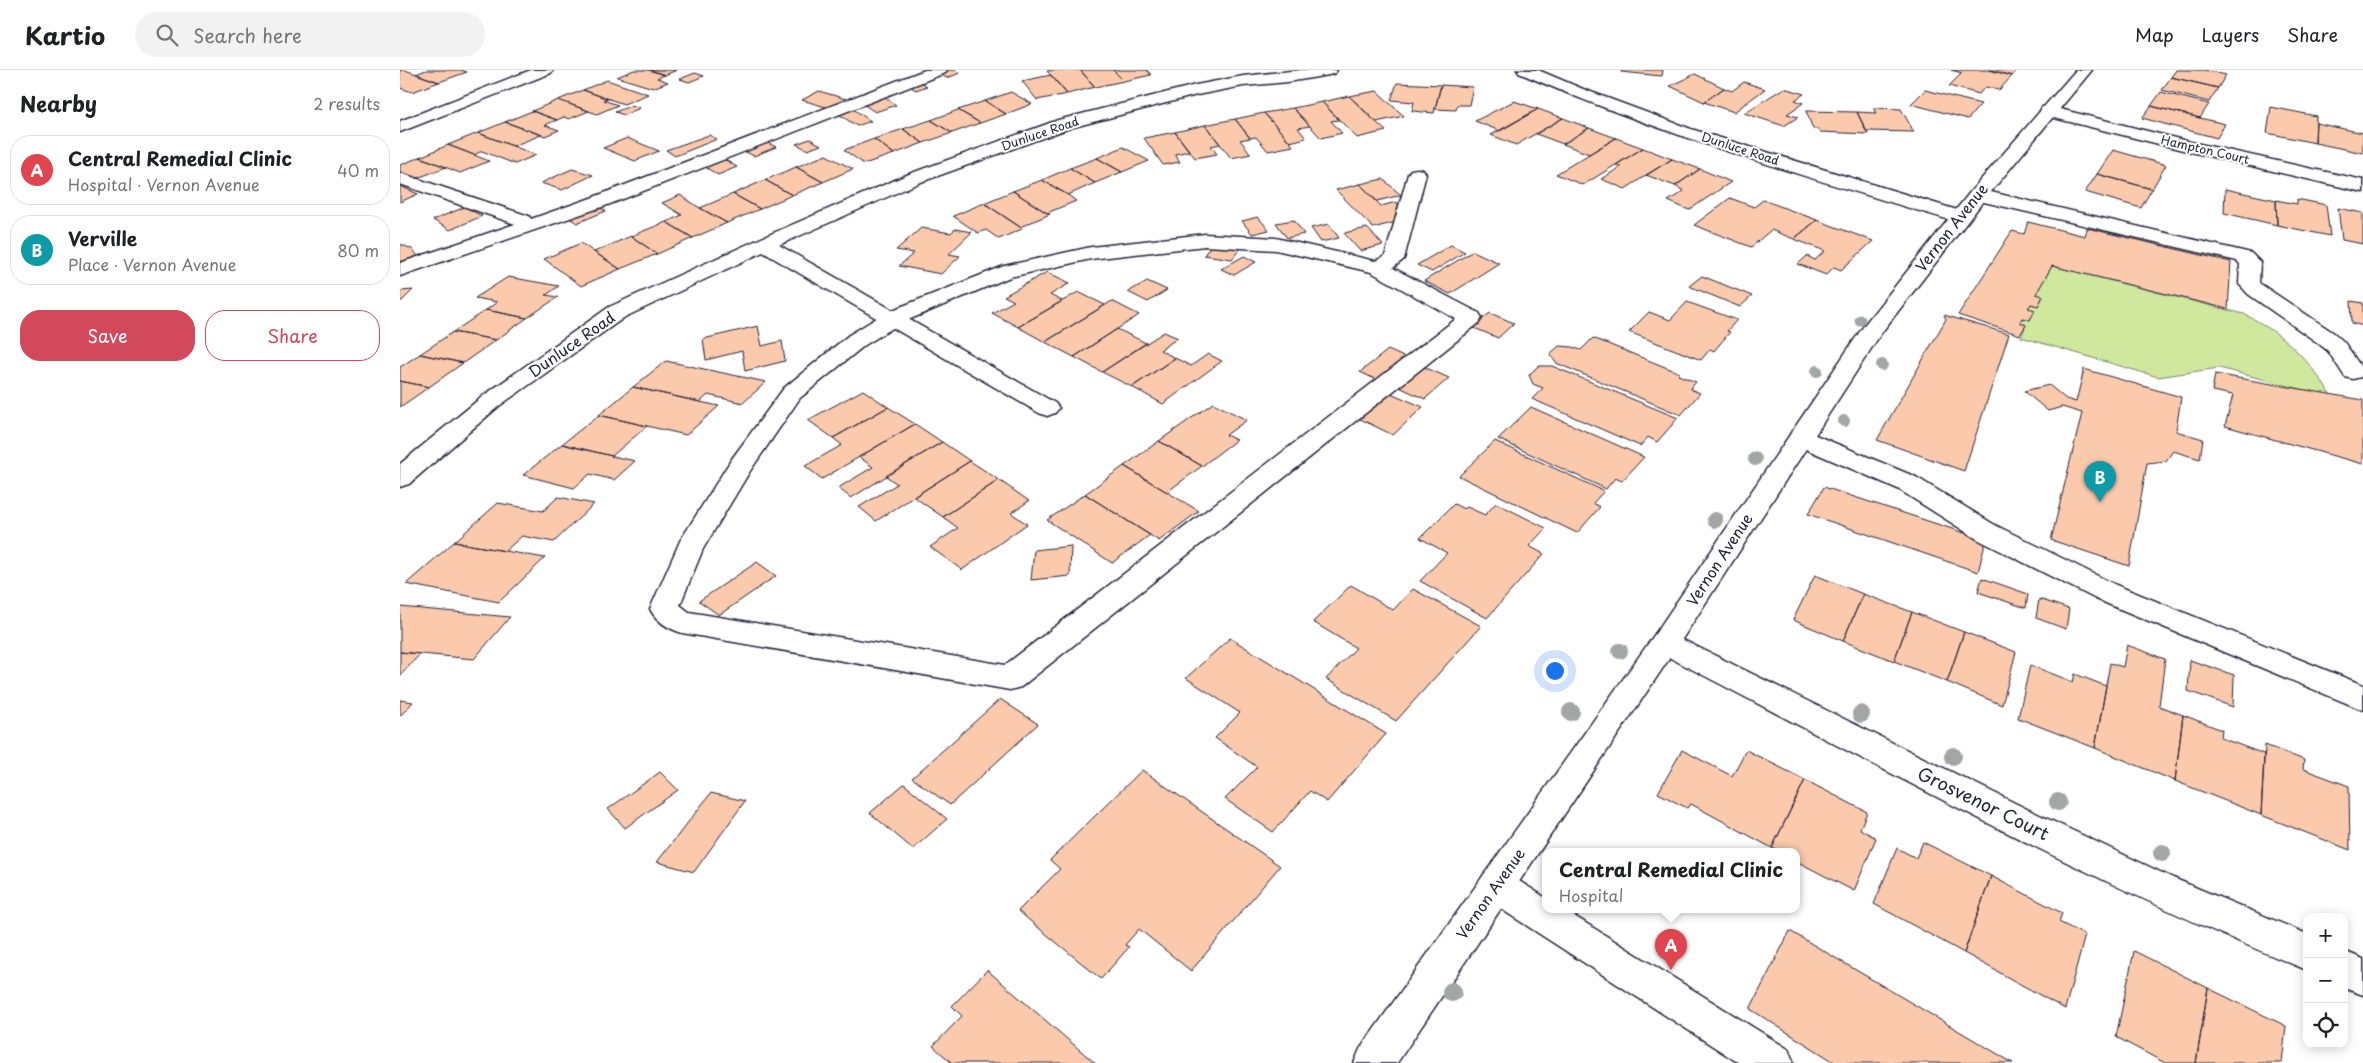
<!DOCTYPE html>
<meta charset="utf-8">
<style>
body{margin:0;font-family:"Playpen Sans",sans-serif;background:#f2f2f2;color:#202124}
.controls{position:absolute;right:15px;bottom:15px;display:grid;overflow:hidden;border-radius:10px;box-shadow:0 2px 12px #0003}
.controls button{width:45px;height:45px;display:grid;place-items:center;padding:0;border:0;border-bottom:1px solid #e0e0e0;background:#fff;color:#202124;font:25px sans-serif}
.you{position:absolute;left:1154px;top:600px;width:18px;height:18px;margin:-12px;border:4px solid #fff;border-radius:50%;background:#1a73e8;box-shadow:0 0 0 8px #1a73e833}
.badge{display:grid;place-items:center;width:32px;height:32px;border-radius:50%;background:#d1495b;color:#fff;font-size:16px;font-weight:700}
.pin{position:absolute;translate:-50% -41px;filter:drop-shadow(0 1px 2px #0008)}
.pin::after{content:'';position:absolute;top:26px;width:18px;height:15px;background:inherit;clip-path:polygon(0 0,100% 0,50% 100%)}
.popup{position:absolute;left:1142px;top:778px;width:258px;height:65px;box-sizing:border-box;display:grid;place-content:center;border-radius:10px;background:#fff;filter:drop-shadow(0 1px 4px #0005);font-size:16px;white-space:nowrap;color:#757577}
.popup b{font-size:19px;color:#202124}
.popup::after{content:'';position:absolute;left:50%;top:100%;margin-left:-10px;border:10px solid transparent;border-top-color:#fff}
.list{margin:0;padding:0;list-style:none}
h2{display:flex;justify-content:space-between;align-items:center;height:65px;margin:0;padding:0 20px;font-size:21px}
h2 small{font-size:16px;font-weight:400;color:#757577}
.list li{display:grid;grid-template-columns:32px 1fr auto;gap:15px;align-items:center;box-sizing:border-box;height:70px;margin:0 10px 10px;padding:0 10px;border:1px solid #e0e0e0;border-radius:20px}
.list b{display:block;font-size:19px;white-space:nowrap}
.list p{margin:0;font-size:16px;white-space:nowrap;color:#757577}
.list em{font-size:16px;font-style:normal;color:#757577}
.actions{display:flex;gap:10px;padding:15px 20px}
.actions a{flex:1;padding:11px 0;border:1px solid #d1495b;border-radius:20px;text-align:center;font-size:18px;color:#d1495b}
.actions .main{background:#d1495b;color:#fff}
.icon{flex:none;width:28px;height:28px;fill:none;stroke:currentColor;stroke-width:2;stroke-linecap:round;stroke-linejoin:round}
.map{position:relative;flex:none;width:1963px;height:993px;overflow:hidden}
header{display:flex;align-items:center;gap:30px;box-sizing:border-box;height:70px;padding:0 25px;background:#fff;border-bottom:1px solid #e0e0e0}
header strong{font-size:24px}
nav{display:flex;gap:28px;margin-inline-start:auto;font-size:18px}
.search{width:350px;height:45px;background:#f2f2f2;display:flex;align-items:center;gap:12px;box-sizing:border-box;padding:0 18px;border-radius:28px;color:#757577;font-size:19px}
main{display:flex}
aside{flex:1;background:#fff}
.map>svg:first-child{display:block}
.green{fill:#cfe89e;stroke:#78856c}
.building{fill:#fbc9ab;stroke:#22223b}
.lines{fill:none;stroke-linecap:round;stroke-linejoin:round}
.lane-casing{stroke:#22223b;stroke-width:3}
.street-casing{stroke:#22223b;stroke-width:3}
.secondary-casing{stroke:#22223b;stroke-width:3}
.lane{fill:#fff;fill-rule:evenodd}
.street{fill:#fff;fill-rule:evenodd}
.secondary{fill:#fff;fill-rule:evenodd}
.tree{fill:#a2a6a4}
.labels{text-anchor:middle;stroke-width:4;stroke-linejoin:round;paint-order:stroke}
.far-street-label{font-size:12px;fill:#22223b;stroke:#fff}
.street-label{font-size:15px;fill:#22223b;stroke:#fff}
.near-street-label{font-size:18px;fill:#22223b;stroke:#fff}
</style>
<header>
<strong>Kartio</strong>
<div class="search"><svg class="icon" aria-label="search" viewBox="0 0 24 24"><circle cx="10" cy="10" r="6"/><path d="M15 15l6 6"/></svg>Search here</div>
<nav><a>Map</a><a>Layers</a><a>Share</a></nav>
</header>
<main>
<aside>
<h2>Nearby<small>2 results</small></h2>
<ul class="list">
<li><span class="badge" style="background:#e0444e">A</span><div><b>Central Remedial Clinic</b><p>Hospital · Vernon Avenue</p></div><em>40 m</em></li>
<li><span class="badge" style="background:#0f9aa8">B</span><div><b>Verville</b><p>Place · Vernon Avenue</p></div><em>80 m</em></li>
</ul>
<div class="actions"><a class="main">Save</a><a>Share</a></div>
</aside>
<div class="map">
<svg width="1963" height="993" viewBox="0 0 1963 993">
<rect width="100%" height="100%" fill="#fff"/>
<filter id="ink" filterUnits="userSpaceOnUse"><feTurbulence type="fractalNoise" baseFrequency=".02" numOctaves="2"/><feDisplacementMap in="SourceGraphic" scale="10" xChannelSelector="R" yChannelSelector="G"/><feConvolveMatrix kernelMatrix="1 2 1 2 8 2 1 2 1" color-interpolation-filters="sRGB"/></filter>
<g filter="url(#ink)">
<path class="green" d="M1652 196 1844 244C1885 265 1908 288 1932 327L1819 298 1758 307 1621 267 1626 255 1620 252 1622 248 1630 250 1634 241 1628 238 1631 234 1638 236 1643 227 1636 224Z"/>
<path class="building" d="M0 0H5L39 12 12 22 0 18Z
M26 0H61L67 2 39 12 16 4Z
M234 0H249L265 5 257 8 268 12 253 18 217 7Z
M249 0H277L265 5Z
M546 0H555L560 3 547 8 537 3Z
M653 0H680L695 17 667 24 647 1Z
M680 0H713L724 11 695 17Z
M713 0H747L751 5 724 11Z
M1221 0H1263L1262 6 1221 2Z
M1551 0H1590L1612 6 1599 20 1585 17 1579 24 1549 16 1562 3Z
M1590 0H1617L1612 6Z
M1776 0H1804L1826 5 1818 18 1771 7Z
M295 3 304 6 289 12 280 9Z
M1295 4 1324 18 1304 32 1270 16Z
M651 5 667 24 637 30 622 11Z
M1771 7 1818 18 1809 32 1762 20Z
M207 10 248 24 224 34 183 20Z
M521 12 527 16 516 20 509 16Z
M1344 12 1365 19 1334 42 1304 32 1324 18 1332 21Z
M997 13 1041 15 1034 43 1012 41 1014 32 991 30Z
M1041 15 1073 17 1069 35H1057L1056 40 1035 39Z
M1384 18 1404 24 1395 30 1403 33 1387 44 1398 47 1384 56 1344 43Z
M183 20 208 29 203 30 218 35 197 44 158 30Z
M1525 20 1581 34 1568 49 1511 34Z
M419 21 446 29 429 38 402 30Z
M977 21 995 38 1004 46 976 52 949 26Z
M611 22 632 34 606 44 585 31Z
M1761 22 1809 34 1800 48 1751 36Z
M949 26 976 52 986 61 957 68 922 32Z
M485 27 496 35 475 42 463 34Z
M158 30 189 41 169 49 164 47 157 50 132 41Z
M585 31 606 44 580 53 558 40Z
M1114 31 1138 39 1100 61 1075 51Z
M922 32 939 50 931 51 942 63 921 68 893 38Z
M232 35 240 38 224 45 215 42Z
M1751 36 1800 48 1825 54 1817 68 1742 48Z
M1871 37 1916 46 1915 73 1867 63Z
M893 38 910 56 898 58 906 68 890 72 864 43Z
M1473 38 1501 39 1514 62 1466 61 1457 42 1476 43Z
M453 39 471 51 457 56 438 44Z
M1138 39 1163 48 1116 75 1091 65Z
M558 40 580 53 552 63 531 50Z
M132 41 157 50 145 55 159 60 145 66 105 52Z
M1406 41 1457 42 1468 64 1420 62 1418 59H1413Z
M864 43 890 72 893 76 868 81 856 67 850 68 835 49Z
M1163 48 1189 58 1163 74 1136 64Z
M835 49 850 68 840 70 851 84 831 88 805 55Z
M531 50 552 63 523 73 503 59Z
M105 52 141 65 113 76 78 63Z
M1916 53 1963 63V83L1915 73Z
M805 55 820 74 811 76 817 84 795 88 775 62Z
M1189 58 1216 68 1189 84 1163 74Z
M503 59 523 73 494 84 474 69Z
M775 62 789 81 775 84 780 92 763 95 744 68Z
M78 63 113 76 136 85 115 94 82 81 74 85 48 75Z
M309 65 317 69 275 86 266 80Z
M227 68 259 81 235 91 203 78Z
M1216 68 1243 78 1183 115 1156 104Z
M410 69 421 75 408 80 396 74Z
M474 69 494 84 464 94 444 80Z
M366 72 376 77 354 86 344 81Z
M48 75 74 85 89 91 60 103 20 87Z
M723 77 749 91 722 102 697 88Z
M1243 78 1272 89 1225 119 1201 109 1221 97 1216 95Z
M1713 80 1766 95 1752 119 1697 104Z
M426 85 453 99 423 112 396 97Z
M20 87 46 97 15 109 0 103V95Z
M322 88 337 97 318 105 302 95Z
M697 88 722 102 695 113 670 98Z
M1272 89 1300 99 1275 116 1246 105Z
M396 97 423 112 392 125 365 110Z
M670 98 695 113 668 125 642 110Z
M172 99 193 105 162 120 141 113Z
M1300 99 1331 112 1289 140 1268 131 1284 121 1275 116Z
M1697 104 1752 119 1741 138 1685 122Z
M983 109 1001 125 977 131 960 114Z
M365 110 392 125 360 139 333 124Z
M642 110 668 125 676 131 647 143 613 121Z
M960 114 981 136 996 132 1003 141 1000 151 973 158 936 120Z
M0 116 18 124 0 132Z
M1825 119 1876 130 1877 155 1824 143Z
M613 121 647 143 650 144 620 157 584 133Z
M333 124 360 139 327 153 300 138Z
M280 125 300 138 327 153 293 168 266 152 282 145 262 133Z
M1330 128 1354 137 1363 130 1417 150 1394 169 1371 160 1351 177 1294 155Z
M1897 129 1926 135 1930 166 1877 155 1876 130 1897 134Z
M584 133 620 157 622 159 599 169 586 160 578 163 553 146Z
M195 135 206 141 177 153 166 146Z
M65 137 82 146 50 160 33 150Z
M1938 138 1963 143V174L1942 170Z
M858 147 869 160 852 164 842 151Z
M894 150 904 164 887 168 876 153Z
M1417 150 1473 171 1441 200 1434 197 1426 205 1398 194 1407 186 1415 190 1425 181 1394 169Z
M266 152 293 168 257 184 231 166Z
M1628 152 1685 166 1687 158 1831 192 1828 239 1652 196 1636 224 1643 226 1638 236 1631 234 1628 238 1635 240 1630 250 1622 248 1620 252 1626 255 1620 265 1558 245 1612 161 1624 164Z
M929 154 939 168 921 172 911 158Z
M521 158 551 163 555 159 572 162 549 184 560 186 541 204 499 196 514 183 496 180Z
M967 158 983 175 960 181 944 163Z
M231 166 257 184 220 199 194 182Z
M181 173 194 182 220 199 181 216 144 189Z
M0 174 12 179 18 186 0 192Z
M811 175 840 179 832 189 804 185Z
M1051 175 1065 182 1032 202 1017 195Z
M1073 181 1099 193 1050 224 1024 211Z
M844 186 856 192 834 205 821 199Z
M647 202 670 213 650 225 662 231 618 257 592 243 614 231 604 226Z
M1302 206 1352 226 1340 237 1289 216Z
M108 207 159 216 146 225 158 227 127 248 86 240 97 232 75 228Z
M747 211 767 220 748 232 728 222Z
M13 220 2 231H0V221Z
M678 222 705 235 645 272 618 257Z
M712 231 739 245 674 287 645 272Z
M1951 231 1963 233V256L1952 253Z
M1287 232 1337 250 1327 261 1330 262 1314 281 1310 279 1301 290 1229 262 1249 242 1270 250Z
M86 240 127 248 96 270 53 262Z
M1090 243 1114 253 1098 268 1072 257Z
M1544 245 1609 264 1564 401 1477 370 1546 249Z
M358 256 362 276 382 271 385 291 345 301 342 281 306 290 303 269Z
M717 259 746 273 702 302 674 287Z
M53 262 96 270 63 293 20 284Z
M764 262 778 268 760 280 775 288 732 317 702 302Z
M1193 268 1280 303 1278 305 1296 312 1290 319 1300 323 1281 345 1156 293 1150 284 1159 276 1172 277 1181 280Z
M988 280 1008 289 981 312 960 302Z
M20 284 63 293 29 317 0 311V297Z
M808 284 822 291 763 334 732 317 775 288 791 296Z
M266 291 366 312 343 333 308 325 300 332 233 317Z
M1020 295 1049 308 1025 329 997 316Z
M1138 296H1152L1278 348 1257 372 1248 367 1240 376 1132 329 1143 318 1133 314 1129 305Z
M1684 299 1781 327 1776 361 1803 369 1800 389 1773 381 1766 391 1747 393 1729 496 1651 470 1682 343 1662 337 1648 341 1624 321 1649 315 1666 329 1676 332Z
M1815 304 1963 330V394L1825 356 1833 325 1812 321Z
M0 311 29 317 0 337Z
M233 317 300 332 319 336 286 365 199 345Z
M463 320 488 337 433 368 408 350Z
M986 321 1023 337 993 365 956 347Z
M813 333 847 350 826 365 836 370 802 396 759 371Z
M488 337 515 354 422 409 405 396 442 375 433 368Z
M1131 337 1244 387 1222 411 1215 408 1206 419 1098 369Z
M199 345 247 356 212 386 162 374Z
M515 354 542 372 451 428 438 418 473 397 459 387Z
M759 371 802 396 767 422 724 396Z
M1095 371 1204 421 1193 433 1200 437 1177 463 1059 406Z
M542 372 570 391 476 451 459 437 497 414 486 406Z
M162 374 212 386 235 391 214 410 190 404 174 418 123 405Z
M570 391 599 410 543 447 514 427Z
M724 396 767 422 799 441 759 471 685 424Z
M599 410 629 431 611 443 627 454 562 500 530 477 558 458 543 447Z
M1424 417 1586 470 1578 502 1408 444Z
M685 424 750 465 712 493 647 450Z
M158 427 194 434 154 472 122 466 105 481 54 472 98 433 143 441Z
M1096 433 1146 458 1129 476 1144 484 1087 548 1020 511 1047 483 1020 468 1054 434 1064 439 1067 437 1085 445Z
M54 472 105 481 145 488 99 532 6 514Z
M671 476 670 506 631 510 634 480Z
M357 492 376 506 319 545 299 531Z
M1415 505 1463 524 1443 571 1393 550Z
M1582 508 1628 524 1626 538 1578 522Z
M951 515 993 540 1013 519 1081 556 996 651 926 609 956 578 913 552Z
M1463 524 1512 542 1494 591 1443 571Z
M1639 529 1669 539 1666 559 1636 548Z
M0 537 110 547 74 589 0 582Z
M1512 542 1564 562 1547 612 1494 591Z
M1564 562 1616 582 1602 635 1547 612Z
M830 568 986 664 927 732 910 721 873 762 825 729 857 697 815 668 840 643 786 608Z
M1727 575 1765 589 1759 636 1783 645 1775 711 1695 678 1710 593 1723 597Z
M0 582 20 584 0 606Z
M1790 590 1834 605 1833 637 1788 621Z
M1630 595 1673 612 1675 604 1706 616 1695 678 1618 648Z
M600 629 638 654 550 735 512 708Z
M0 630 13 632 0 646Z
M1783 645 1822 660 1821 668 1864 684 1861 745 1775 711Z
M1865 675 1904 690 1903 699 1949 716 1950 780 1861 745Z
M1282 680 1332 706 1346 680 1405 710 1372 778 1291 734 1287 738 1258 723Z
M742 700 880 796 791 901 739 859 725 875 729 877 701 909 618 841 660 799 650 790Z
M260 702 278 720 225 758 208 739Z
M1405 710 1467 742 1460 759 1476 768 1454 821 1396 791V781H1379L1372 778Z
M504 714 547 749 513 779 470 743Z
M311 723 345 731 294 802 257 792Z
M1523 772 1591 806 1564 883 1474 834 1497 778 1516 788Z
M1591 806 1662 843 1659 852 1685 865 1665 939 1564 883Z
M1390 861 1613 993H1436L1350 939Z
M1734 881 1808 918 1796 993H1765L1716 967Z
M587 900 695 993H552L533 976 562 946 552 936Z
M1808 918 1886 956 1882 993H1796Z"/>
<g class="lines">
<defs>
<path id="lane" d="M525 0H547L545 3 205 136 0 206V193L115 154 0 114V103L129 146 131 149 191 128Z
M1017 99 1023 100 1026 104 1004 189 993 198 1079 243 1082 248 1079 253 621 617 610 620 282 563C269 559 256 551 250 539L280 471 331 390 384 318 449 265 485 243 604 196 691 177 805 164 876 168 975 191 985 186 1008 104 1011 100ZM805 176 876 180 971 202 1056 249 605 595 289 542 280 535 303 479 350 401 400 328 465 275 501 253 610 207 691 189Z
M1578 119 1851 183 1860 192 1859 213 1934 263 1944 272 1963 300 1961 307 1953 309 1945 307 1928 281 1918 273 1848 224 1839 214 1840 194 1837 191 1571 129 1569 125 1571 121Z
M1401 359 1516 407 1595 455 1716 515 1963 615V640L1696 529 1577 469 1498 419 1392 373 1389 367 1392 361Z
M1096 800 1108 804 1146 828V839H1163L1388 979 1394 993H1339L1084 828 1078 816 1084 804Z"/>
<path id="street" d="M131 0H153L151 3 0 62V51Z
M901 0H937L935 3 929 5 888 12 843 16 797 25 670 58 521 112 379 175 655 333 659 338 655 343 647 346 639 343 363 182 225 247 99 336 9 414 0 417V394L83 326 209 237 357 170 509 104 658 50 796 15 843 6Z
M1117 0H1138L1183 19 1291 59 1567 143 1570 147 1567 151 1560 153 1553 151C1406 107 1260 64 1119 3Z
M1648 36 1791 72 1963 110V122L1791 82 1642 45 1640 41 1642 37Z
M1265 561 1629 740 1773 808 1907 864V900C1682 809 1469 691 1255 580L1250 572 1255 564Z
M1944 881 1963 889V925L1944 918Z"/>
<path id="secondary" d="M1676 0H1692L1585 129 1482 262 1275 580 997 993H954L960 979 1255 564 1465 254 1571 121Z"/>
</defs>
<use href="#lane" class="lane-casing"/>
<use href="#street" class="street-casing"/>
<use href="#secondary" class="secondary-casing"/>
<use href="#lane" class="lane"/>
<use href="#street" class="street"/>
<use href="#secondary" class="secondary"/>
</g>
<g class="tree">
<circle cx="1460" cy="250" r="5.5"/>
<circle cx="1482" cy="295" r="6"/>
<circle cx="1417" cy="301" r="6"/>
<circle cx="1444" cy="351" r="6"/>
<circle cx="1355" cy="389" r="7"/>
<circle cx="1315" cy="450" r="8"/>
<circle cx="1220" cy="581" r="8"/>
<circle cx="1171" cy="642" r="9"/>
<circle cx="1461" cy="644" r="9"/>
<circle cx="1553" cy="686" r="9"/>
<circle cx="1658" cy="732" r="9"/>
<circle cx="1762" cy="783" r="9"/>
<circle cx="1052" cy="922" r="10"/>
</g>
</g>
<g class="labels">
<g class="far-street-label">
<text transform="translate(640 64) rotate(-19)" y="4">Dunluce Road</text>
<text transform="translate(1340 79) rotate(18)" y="4">Dunluce Road</text>
<text transform="translate(1805 80) rotate(13)" y="4">Hampton Court</text>
</g>
<g class="street-label">
<text transform="translate(1552 158) rotate(-52)" y="5">Vernon Avenue</text>
<text transform="translate(172 275) rotate(-35)" y="5">Dunluce Road</text>
<text transform="translate(1320 490) rotate(-57)" y="5">Vernon Avenue</text>
<text transform="translate(1091 824) rotate(-55)" y="5">Vernon Avenue</text>
</g>
<g class="near-street-label">
<text transform="translate(1583 734) rotate(26)" y="6">Grosvenor Court</text>
</g>
</g>
</svg>
<div class="controls">
<button>+</button>
<button>−</button>
<button><svg class="icon" aria-label="locate" viewBox="0 0 24 24"><circle cx="12" cy="12" r="6"/><path d="M12 2v4M12 18v4M2 12h4M18 12h4"/></svg></button>
</div>
<div class="you"></div>
<div class="pin badge" style="left:1271px;top:900px;background:#e0444e">A</div>
<div class="popup"><b>Central Remedial Clinic</b>Hospital</div>
<div class="pin badge" style="left:1700px;top:432px;background:#0f9aa8">B</div>
</div>
</main>
